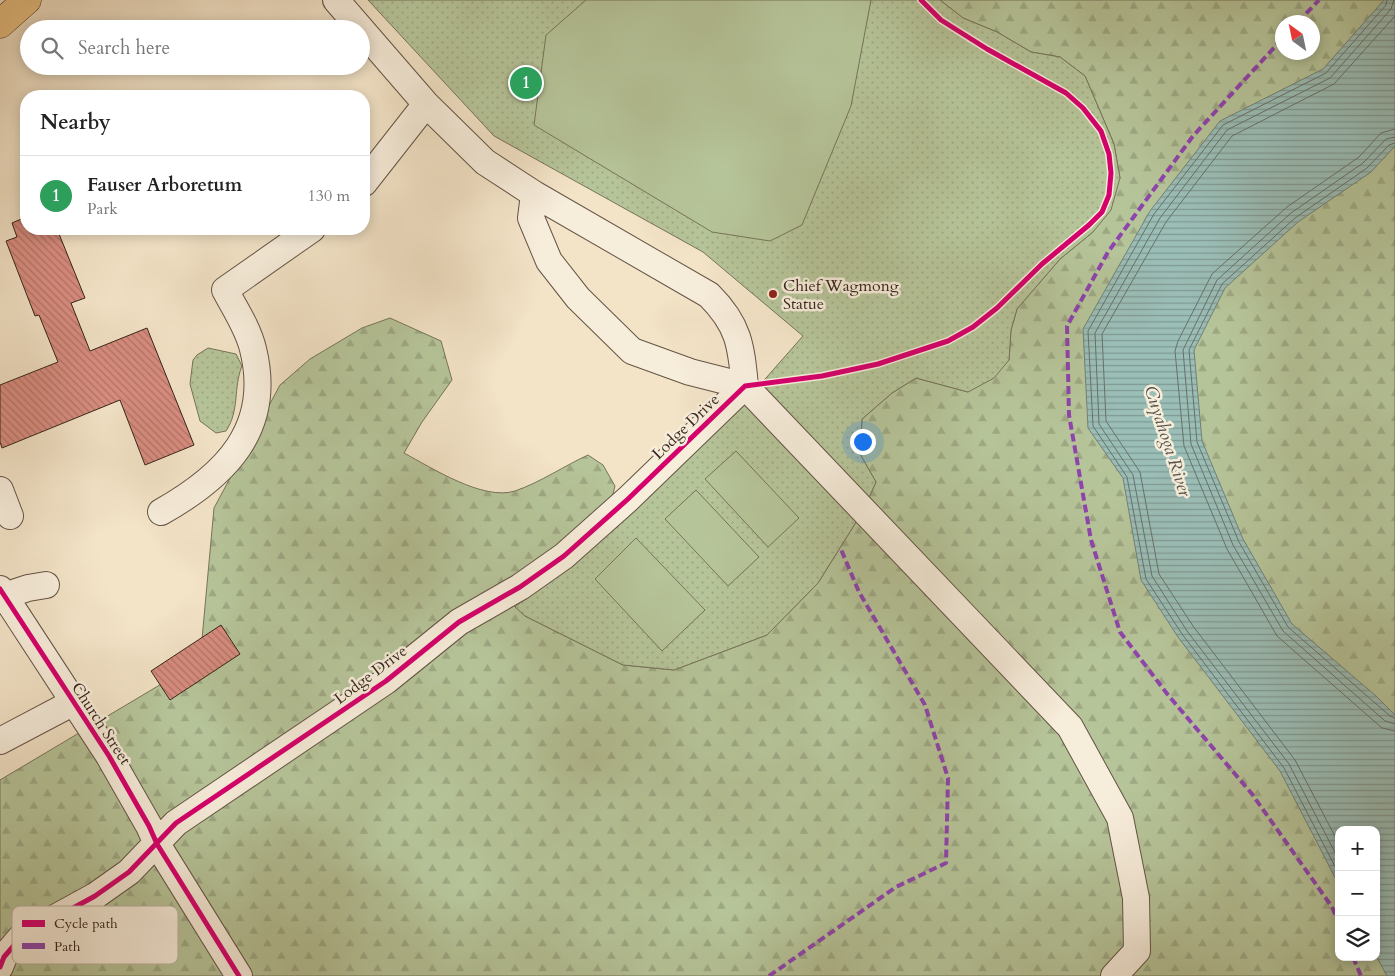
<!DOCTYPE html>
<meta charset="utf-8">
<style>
body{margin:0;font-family:Cardo,serif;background:#f6f6f6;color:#222}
.controls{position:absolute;right:15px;bottom:15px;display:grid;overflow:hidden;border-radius:10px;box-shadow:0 2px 12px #0003}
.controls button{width:45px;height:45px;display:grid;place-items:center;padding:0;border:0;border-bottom:1px solid #e0e0e0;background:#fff;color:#222;font:25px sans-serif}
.compass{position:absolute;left:1275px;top:15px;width:45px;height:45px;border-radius:50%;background:#fff;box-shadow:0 2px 12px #0003;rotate:327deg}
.you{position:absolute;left:862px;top:441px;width:18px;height:18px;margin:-12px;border:4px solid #fff;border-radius:50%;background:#1a73e8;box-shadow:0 0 0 8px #1a73e833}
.badge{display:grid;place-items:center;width:32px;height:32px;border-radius:50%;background:#ea580c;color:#fff;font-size:16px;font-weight:700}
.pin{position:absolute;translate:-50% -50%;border:2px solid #fff;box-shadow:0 1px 5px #0006}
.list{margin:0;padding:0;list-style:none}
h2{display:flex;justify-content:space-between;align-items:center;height:65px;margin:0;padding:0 20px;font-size:21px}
h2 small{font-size:16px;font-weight:400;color:#767676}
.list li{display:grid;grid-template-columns:32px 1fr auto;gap:15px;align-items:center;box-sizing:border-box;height:80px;padding:0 20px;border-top:1px solid #e0e0e0}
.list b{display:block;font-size:19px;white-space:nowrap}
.list p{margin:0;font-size:16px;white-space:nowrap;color:#767676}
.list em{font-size:16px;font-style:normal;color:#767676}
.icon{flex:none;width:28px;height:28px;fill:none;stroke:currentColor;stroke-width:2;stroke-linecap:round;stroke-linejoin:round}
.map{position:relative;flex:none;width:1395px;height:976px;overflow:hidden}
.search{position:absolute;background:#fff;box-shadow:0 2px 12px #0003;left:20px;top:20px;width:350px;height:55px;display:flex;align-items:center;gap:12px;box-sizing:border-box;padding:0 18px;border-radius:28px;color:#767676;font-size:19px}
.panel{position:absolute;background:#fff;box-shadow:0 2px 12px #0003;left:20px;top:90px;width:350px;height:145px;border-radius:20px}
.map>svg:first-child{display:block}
.forest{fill:url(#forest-firs);stroke:#76745a;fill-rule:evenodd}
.park{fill:url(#park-dots);stroke:#76745a}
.pitch{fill:#b6c499;stroke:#76745a}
.water{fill:url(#water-rules);stroke:#728078}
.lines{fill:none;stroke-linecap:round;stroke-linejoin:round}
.shore{stroke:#687168;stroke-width:1}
.building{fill:url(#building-back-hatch);stroke:#35241a}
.minor-casing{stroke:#645445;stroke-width:28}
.major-casing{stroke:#35241a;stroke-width:29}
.minor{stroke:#f7eddb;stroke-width:26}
.major{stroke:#eac284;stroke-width:28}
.quiet{stroke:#8e44ad;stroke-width:4;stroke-dasharray:8 4;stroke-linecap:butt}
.cycleway-casing{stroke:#f7eddb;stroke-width:8}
.cycleway{stroke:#d6006c;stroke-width:5}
.poi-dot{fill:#8f2418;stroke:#f7eddb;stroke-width:2}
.labels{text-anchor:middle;stroke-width:5;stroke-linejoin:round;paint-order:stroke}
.poi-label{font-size:16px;fill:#35241a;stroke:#f7eddb;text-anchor:start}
.street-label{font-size:16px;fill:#35241a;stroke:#f7eddb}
.water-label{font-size:18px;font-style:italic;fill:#545249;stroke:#f7eddb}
.key{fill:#f7eddb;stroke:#bdb1a1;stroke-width:1}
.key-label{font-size:14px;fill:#35241a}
</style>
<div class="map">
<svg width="1395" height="976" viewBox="0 0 1395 976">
<defs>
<pattern id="forest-firs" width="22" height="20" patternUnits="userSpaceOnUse" patternTransform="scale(1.25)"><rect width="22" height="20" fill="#b6c499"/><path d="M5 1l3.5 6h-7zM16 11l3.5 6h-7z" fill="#9da883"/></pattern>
<pattern id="park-dots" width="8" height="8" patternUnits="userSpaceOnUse" patternTransform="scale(1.25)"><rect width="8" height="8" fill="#b6c499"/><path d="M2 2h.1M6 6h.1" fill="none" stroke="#9da883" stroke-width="1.8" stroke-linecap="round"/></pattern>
<pattern id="water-rules" width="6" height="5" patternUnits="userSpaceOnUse" patternTransform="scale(1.25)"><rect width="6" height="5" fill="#9bbeb7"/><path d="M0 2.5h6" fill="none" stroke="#7f9a94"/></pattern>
<pattern id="building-back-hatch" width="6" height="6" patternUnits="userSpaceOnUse" patternTransform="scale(1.25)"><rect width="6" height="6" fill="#d98d80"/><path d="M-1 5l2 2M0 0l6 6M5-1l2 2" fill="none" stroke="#b17368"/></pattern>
</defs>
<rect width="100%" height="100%" fill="#f3e3c7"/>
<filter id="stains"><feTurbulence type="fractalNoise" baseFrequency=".004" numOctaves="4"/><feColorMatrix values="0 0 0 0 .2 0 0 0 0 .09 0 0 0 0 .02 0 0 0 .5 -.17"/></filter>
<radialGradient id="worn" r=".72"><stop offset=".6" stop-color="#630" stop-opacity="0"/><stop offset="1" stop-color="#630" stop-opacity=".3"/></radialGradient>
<path class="forest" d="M940 0H1395V976H0V780L200 661 214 508 280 385 310 359 362 328 390 318 441 341 452 380 422 422 404 453C432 468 483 501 515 491 541 482 564 466 588 455L603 465 615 486 611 502 501 593 525 616 623 665 674 670 767 635 818 583 863 511 876 482 860 454 862 419 892 393 916 378 968 392 1009 360 1011 330 1017 309 1060 259 1093 232 1120 178 1114 144 1085 76 1060 57 1031 52 997 32 963 18ZM1282 22H1312V52H1282ZM1339 830H1376V957H1339Z"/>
<path class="park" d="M368 0H940L963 18 997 32 1031 52 1060 57 1085 76 1114 144 1120 178 1111 210 1093 232 1060 259 1017 309 1011 330 1009 360 994 378 968 392 916 378 892 393 862 419 860 454 876 482 863 511 818 583 767 635 674 670 623 665 525 616 515 607 729 420 803 336 703 252 494 136Z
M208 348 236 354 242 366C233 388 240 410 226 431L216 433 200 421 190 384 193 360 197 355Z"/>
<path class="pitch" d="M586 0H871L851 106 802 225 770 241 712 232 534 125 546 35Z
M736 451 799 518 768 547 705 479Z
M696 490 759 557 728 586 665 519Z
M636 538 705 610 662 651 595 579Z"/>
<path class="water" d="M1384 0H1395V146L1371 172 1298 222 1225 288 1194 350 1202 441 1243 539 1292 624 1376 696 1395 715V976H1387L1376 956V830H1339V885L1280 771 1178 637 1141 580 1123 478 1088 428 1083 329 1150 211 1220 121 1323 69Z"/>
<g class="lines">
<path class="shore" d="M1395 129 1381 133 1359 157 1287 207 1212 274 1178 341 1175 351 1184 446 1227 549 1277 636 1382 728 1395 731
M1395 137 1386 139 1363 163 1291 213 1217 280 1183 350 1191 444 1233 545 1283 631 1385 721 1395 724
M1395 143 1389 145 1367 168 1295 218 1222 284 1189 350 1197 442 1239 542 1288 627 1390 716 1395 718
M1339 844 1295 760 1193 626 1159 574 1140 472 1106 421 1102 334 1166 222 1232 136 1334 84 1395 16
M1339 860 1289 764 1187 631 1152 576 1133 475 1099 424 1095 333 1160 218 1227 130 1330 78 1391 9 1394 0
M1339 874 1284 768 1182 634 1146 579 1127 477 1093 426 1088 331 1154 214 1223 125 1326 73 1386 5 1387 0"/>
</g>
<path class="building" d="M26 217V229H57L85 298 71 303 90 351 147 328 194 445 145 465 120 400 2 448 0 442V385L58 362 39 315 35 316 6 241 17 237 12 223Z
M221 625 240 654 170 700 151 671Z"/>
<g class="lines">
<defs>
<path id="minor" d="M336 0 361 29
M361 29 426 104 485 162 534 194 709 295C739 325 741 345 745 386L1070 727 1120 818 1136 898 1137 951 1114 976
M364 183 426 104
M534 194 531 218 549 261 578 298 632 351 690 372 745 386
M0 490 10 516
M161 512C225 476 273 429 253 349 248 328 235 309 225 290L312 229
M0 589 109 756 149 826 157 844 239 976
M4 596 28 588 46 585
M0 741 74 702
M0 967 4 957 22 936 95 896 129 872 176 823 386 681 459 622 520 587 564 556 628 499 745 386"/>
<path id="major" d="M0 24 27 0"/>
</defs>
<use href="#minor" class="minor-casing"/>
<use href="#major" class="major-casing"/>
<use href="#minor" class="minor"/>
<use href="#major" class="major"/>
<path class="quiet" d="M1298 22 1319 0
M1282 39 1193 136 1108 252 1067 326 1069 415 1091 540 1120 632 1168 695 1252 794 1332 907 1339 923
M1353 957 1361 976
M769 976 896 887 946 863 948 778 925 705 859 592 840 547"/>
<defs>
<path id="cycleway" d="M0 589 109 756 149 826 157 844 239 976
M0 967 4 957 22 936 95 896 129 872 176 823 386 681 459 622 520 587 564 556 628 499 745 386 822 376 878 364 948 341 973 327 997 308 1042 264 1089 225 1102 212 1109 195 1111 173 1109 154 1101 131 1083 108 1066 93 987 49 941 20 921 0"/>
</defs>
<use href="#cycleway" class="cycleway-casing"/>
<use href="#cycleway" class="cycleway"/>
</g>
<circle class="poi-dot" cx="773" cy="294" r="5"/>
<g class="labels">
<g class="poi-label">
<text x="783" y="291">Chief Wagmong<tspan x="783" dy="18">Statue</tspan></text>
</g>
<g class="street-label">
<text transform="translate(685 426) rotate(-44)" y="6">Lodge Drive</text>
<text transform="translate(370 674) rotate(-37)" y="6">Lodge Drive</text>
<text transform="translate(102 723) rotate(57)" y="6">Church Street</text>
</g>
<g class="water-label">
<text transform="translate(1168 441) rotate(72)" y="6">Cuyahoga River</text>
</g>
</g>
<rect x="12" y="906" width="166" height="58" rx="8" class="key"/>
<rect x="22" y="920" width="23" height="7" fill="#d6006c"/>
<rect x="22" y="943" width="23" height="6" fill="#8e44ad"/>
<g class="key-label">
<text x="54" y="928">Cycle path</text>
<text x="54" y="951">Path</text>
</g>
<rect width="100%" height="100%" filter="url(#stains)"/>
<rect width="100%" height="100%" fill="url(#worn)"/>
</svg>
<div class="controls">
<button>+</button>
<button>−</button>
<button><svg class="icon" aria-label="layers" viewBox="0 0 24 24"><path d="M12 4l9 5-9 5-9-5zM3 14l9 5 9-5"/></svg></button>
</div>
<svg class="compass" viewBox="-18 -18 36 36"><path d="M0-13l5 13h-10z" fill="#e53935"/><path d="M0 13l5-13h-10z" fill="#767676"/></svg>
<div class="you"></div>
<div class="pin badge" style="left:526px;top:83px;background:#2e9e5b">1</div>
<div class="search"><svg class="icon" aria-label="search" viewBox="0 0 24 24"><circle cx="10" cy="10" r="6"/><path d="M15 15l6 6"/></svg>Search here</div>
<section class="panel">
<h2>Nearby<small></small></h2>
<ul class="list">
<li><span class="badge" style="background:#2e9e5b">1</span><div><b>Fauser Arboretum</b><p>Park</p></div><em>130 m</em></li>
</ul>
</section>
</div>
